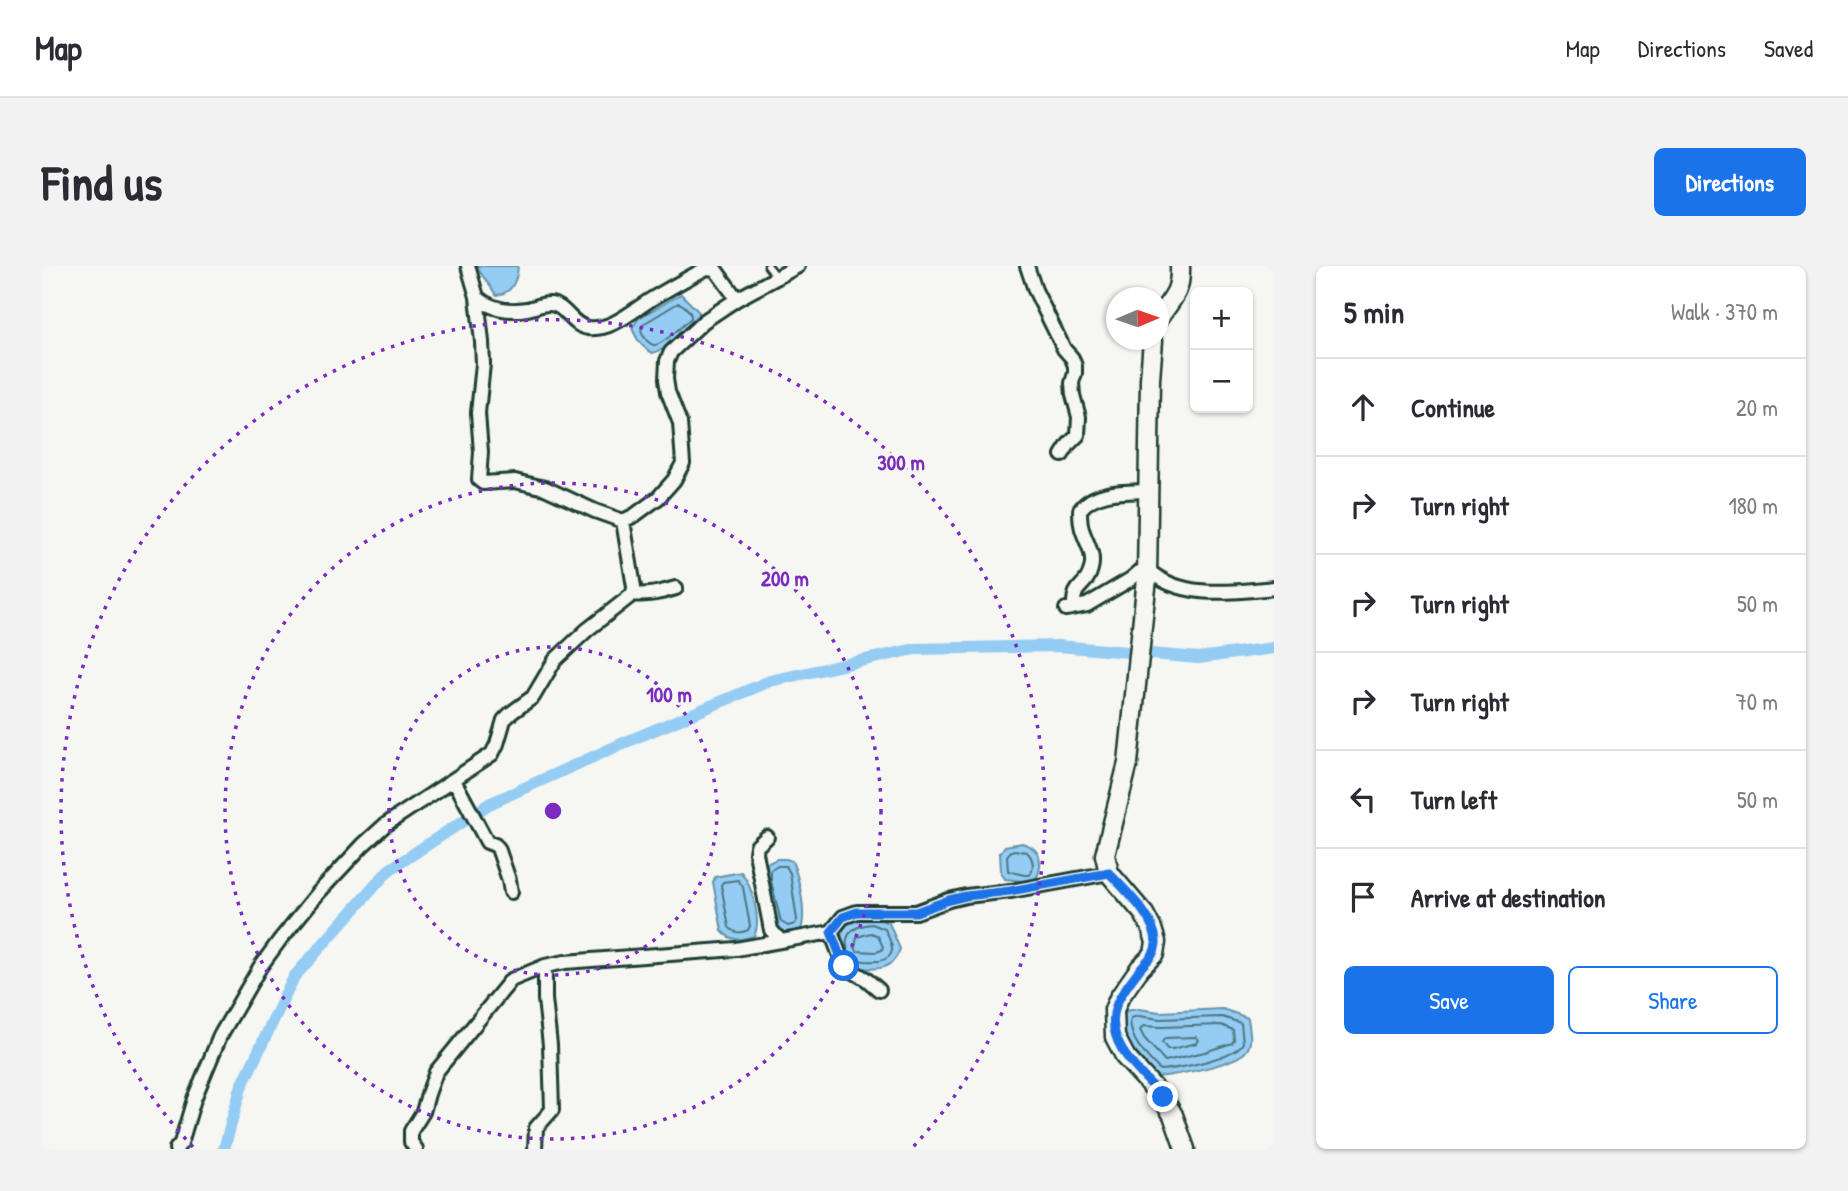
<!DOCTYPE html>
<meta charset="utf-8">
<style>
body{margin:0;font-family:"Patrick Hand",sans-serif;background:#f2f2f3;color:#2b2b33}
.controls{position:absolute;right:21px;top:21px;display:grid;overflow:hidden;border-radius:10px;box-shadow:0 2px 5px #0004}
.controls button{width:63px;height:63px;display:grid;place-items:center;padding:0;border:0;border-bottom:2px solid #e1e1e2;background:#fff;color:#2b2b33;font:35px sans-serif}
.compass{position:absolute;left:1064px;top:21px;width:63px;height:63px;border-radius:50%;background:#fff;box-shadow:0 2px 5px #0004;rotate:88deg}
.stop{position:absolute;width:21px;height:21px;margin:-16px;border:5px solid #1a73e8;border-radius:50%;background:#fff}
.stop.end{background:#1a73e8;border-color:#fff;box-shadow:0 2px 7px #0008}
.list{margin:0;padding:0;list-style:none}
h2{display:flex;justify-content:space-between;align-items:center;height:91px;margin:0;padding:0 28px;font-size:30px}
h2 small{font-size:23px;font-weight:400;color:#7c7c81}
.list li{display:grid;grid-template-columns:46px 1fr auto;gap:21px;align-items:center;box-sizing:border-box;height:98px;padding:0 28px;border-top:2px solid #e1e1e2}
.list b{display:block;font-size:26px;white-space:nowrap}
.list em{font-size:23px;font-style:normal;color:#7c7c81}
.actions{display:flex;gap:14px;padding:21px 28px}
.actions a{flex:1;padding:16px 0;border:2px solid #1a73e8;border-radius:10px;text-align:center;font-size:24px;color:#1a73e8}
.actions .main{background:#1a73e8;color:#fff}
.icon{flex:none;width:38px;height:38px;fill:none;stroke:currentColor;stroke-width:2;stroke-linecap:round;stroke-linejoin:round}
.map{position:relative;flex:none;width:1232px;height:883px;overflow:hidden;border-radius:10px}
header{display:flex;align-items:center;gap:42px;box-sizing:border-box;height:98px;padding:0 35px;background:#fff;border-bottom:2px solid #e1e1e2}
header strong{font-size:33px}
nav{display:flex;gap:38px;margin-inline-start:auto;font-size:24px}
.intro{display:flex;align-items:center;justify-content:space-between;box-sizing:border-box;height:168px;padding:0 42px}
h1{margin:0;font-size:49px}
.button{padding:18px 32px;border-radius:10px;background:#1a73e8;color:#fff;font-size:24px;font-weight:700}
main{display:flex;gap:42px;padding:0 42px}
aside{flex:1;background:#fff;border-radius:10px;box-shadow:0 2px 5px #0004}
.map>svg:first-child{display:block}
.water{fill:#94ccf3;stroke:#6593a7;stroke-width:2}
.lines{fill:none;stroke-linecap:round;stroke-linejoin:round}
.shore{stroke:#4e7680;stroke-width:2}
.canal{stroke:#94ccf3;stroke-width:12}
.lane-casing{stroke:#1f3d34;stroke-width:11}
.street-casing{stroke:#1f3d34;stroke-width:18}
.secondary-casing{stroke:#1f3d34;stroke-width:23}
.lane{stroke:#f6f6f2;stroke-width:6}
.street{stroke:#f6f6f2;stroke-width:12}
.secondary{stroke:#f6f6f2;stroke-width:18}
.route{stroke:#1a73e8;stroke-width:9}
.ring{fill:none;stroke:#7b2cbf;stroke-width:3.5;stroke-dasharray:3.5 7}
.centre{fill:#7b2cbf;stroke:#f6f6f2;stroke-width:3.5}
.ring-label{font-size:21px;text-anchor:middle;font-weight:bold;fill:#7b2cbf;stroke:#f6f6f2;stroke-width:6;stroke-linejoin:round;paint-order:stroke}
</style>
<header>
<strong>Map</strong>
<nav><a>Map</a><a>Directions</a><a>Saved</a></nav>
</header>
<div class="intro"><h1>Find us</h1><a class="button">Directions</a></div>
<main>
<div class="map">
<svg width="1232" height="883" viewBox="0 0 1232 883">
<rect width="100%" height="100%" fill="#f6f6f2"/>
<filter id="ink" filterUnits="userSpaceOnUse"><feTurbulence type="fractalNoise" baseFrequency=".0143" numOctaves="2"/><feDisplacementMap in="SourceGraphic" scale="14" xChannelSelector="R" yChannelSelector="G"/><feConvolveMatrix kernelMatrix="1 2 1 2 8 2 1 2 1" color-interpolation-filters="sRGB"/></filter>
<g filter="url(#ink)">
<path class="water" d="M434 0H476C475 14 470 28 454 29 448 19 440 10 434 0Z
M639 28 657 46 656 56 625 82 611 87C600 82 595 74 590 62L597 52Z
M980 577C984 579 988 579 992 583 1001 591 1000 609 990 616L963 613 959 606 958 587 963 580Z
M735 593H744L750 595C757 612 765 646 759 664L746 667 733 664 721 603 724 598Z
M699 606C710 619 720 655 712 670 699 674 689 676 680 665L671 616 673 611Z
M831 651 847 657 858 683C849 709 827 703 804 700 797 669 793 654 831 651Z
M1097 743 1118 746 1181 743 1206 752C1207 762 1211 775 1205 784 1195 799 1133 809 1115 811L1089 781 1080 764 1083 745Z"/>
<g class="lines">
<path class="shore" d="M636 37C642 38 650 47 649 52 642 58 620 80 612 79 609 79 604 74 603 72 598 66 598 63 603 57Z
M972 584 985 586C991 592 993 601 988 609H982L966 605 965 590 968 586Z
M736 600H744L748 607 755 654 753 658 746 660 739 656 729 615V604Z
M696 614 701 621 708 660 706 664C700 667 692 668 687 661L679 619 681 616Z
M830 658 843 663C845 669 851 678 850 684 848 700 820 695 810 693 798 672 807 660 830 658Z
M829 667 836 670 841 681 840 684 834 686 815 685 813 681 815 671Z
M1097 750 1118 753 1180 751 1199 757 1201 777C1192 792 1136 803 1118 804 1105 791 1085 772 1089 752Z
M1179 759 1191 764 1192 774 1190 777 1163 786 1123 795 1102 772 1098 764 1101 760 1119 761Z
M1154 771 1157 774 1155 777 1130 783H1125L1120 776 1123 772Z"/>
<path class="canal" d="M182 883 199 822 252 711 347 604 447 538 584 476 728 415 873 383 1016 380 1156 392 1232 382"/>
<defs>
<path id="lane" d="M726 0 734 10"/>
<path id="street" d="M426 0 435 31 440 76 441 98 436 147 439 186 437 214 441 217 473 215 503 222 553 245 581 255
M985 0 993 24 1022 83 1030 92 1033 100V107L1030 117 1031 129 1037 151 1036 169 1027 178 1020 189
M435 31C448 43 467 46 485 43 492 42 499 38 506 38 523 37 529 60 546 62 571 65 592 43 613 31 630 21 647 11 665 2L673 3 695 33
M591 328C606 330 620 326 634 322
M1032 341C1031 316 1044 324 1049 303 1053 289 1045 278 1041 266 1038 259 1038 251 1038 244 1052 224 1084 226 1106 225
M1024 343 1045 339 1089 313 1097 306 1105 303C1138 334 1190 326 1232 322
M412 514 445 576 453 579 456 582 467 614 469 626
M725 571 715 580 714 587 729 664 739 675
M789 666 802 700 824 713 837 724
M134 883 139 877 152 833 178 770 218 701 237 675 277 626 321 579 343 559 450 488 455 478 462 454 469 447 491 431 513 394 545 364 591 328 592 321 581 255 593 249 616 232 632 214 641 197 638 157 626 126 624 113 625 95 629 86 662 55 695 33 756 0
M374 883 369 876V865L381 846 386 828 394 806 469 714 503 700 523 696 694 683 789 666 801 651 815 646H874L907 634 924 630 969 625 1067 607
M493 883 494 862 510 844 508 779 503 733V700"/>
<path id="secondary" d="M1116 53C1130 31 1139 28 1138 0
M1111 74 1108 113 1105 312 1086 497 1063 589 1067 607 1102 648 1110 663 1114 676 1112 688 1098 702 1077 732 1072 744 1073 771 1084 792 1120 831 1131 849 1143 883"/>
</defs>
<use href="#lane" class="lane-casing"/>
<use href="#street" class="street-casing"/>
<use href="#secondary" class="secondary-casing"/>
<use href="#lane" class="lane"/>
<use href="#street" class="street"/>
<use href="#secondary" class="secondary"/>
</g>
</g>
<g class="lines" filter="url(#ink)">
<path class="route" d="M802 700 789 666 801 651 815 646H874L907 634 924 630 968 625 1067 607C1083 624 1115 653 1114 678 1113 690 1104 695 1097 704 1089 715 1078 728 1074 740 1061 777 1099 807 1121 831"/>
</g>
<g class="ring">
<circle cx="511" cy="545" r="164"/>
<circle cx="511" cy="545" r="328"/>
<path d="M151 881A492 492 0 1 1 871 881"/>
</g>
<circle cx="511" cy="545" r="10" class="centre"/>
<g class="ring-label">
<text x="859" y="204">300 m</text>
<text x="743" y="320">200 m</text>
<text x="627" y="436">100 m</text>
</g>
</svg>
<div class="controls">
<button>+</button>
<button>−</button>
</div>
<svg class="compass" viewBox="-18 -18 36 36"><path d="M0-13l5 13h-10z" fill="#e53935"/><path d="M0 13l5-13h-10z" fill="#7c7c81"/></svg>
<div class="stop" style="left:802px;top:700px"></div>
<div class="stop end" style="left:1121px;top:831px"></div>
</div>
<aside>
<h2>5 min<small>Walk · 370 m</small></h2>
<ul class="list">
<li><svg class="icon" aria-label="ahead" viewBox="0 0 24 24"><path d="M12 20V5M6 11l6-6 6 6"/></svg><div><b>Continue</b></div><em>20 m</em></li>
<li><svg class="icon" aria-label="right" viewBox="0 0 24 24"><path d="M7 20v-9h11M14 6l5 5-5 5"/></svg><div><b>Turn right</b></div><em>180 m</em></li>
<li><svg class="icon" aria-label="right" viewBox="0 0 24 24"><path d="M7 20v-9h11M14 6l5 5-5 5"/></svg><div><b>Turn right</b></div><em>50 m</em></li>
<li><svg class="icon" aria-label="right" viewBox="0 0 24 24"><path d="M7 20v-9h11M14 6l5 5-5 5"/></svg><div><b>Turn right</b></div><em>70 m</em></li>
<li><svg class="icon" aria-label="left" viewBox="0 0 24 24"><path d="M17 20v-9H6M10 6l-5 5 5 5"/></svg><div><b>Turn left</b></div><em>50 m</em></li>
<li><svg class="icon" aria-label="arrive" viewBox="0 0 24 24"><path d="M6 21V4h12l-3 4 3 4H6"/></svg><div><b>Arrive at destination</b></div></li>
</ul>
<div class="actions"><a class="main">Save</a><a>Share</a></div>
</aside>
</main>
